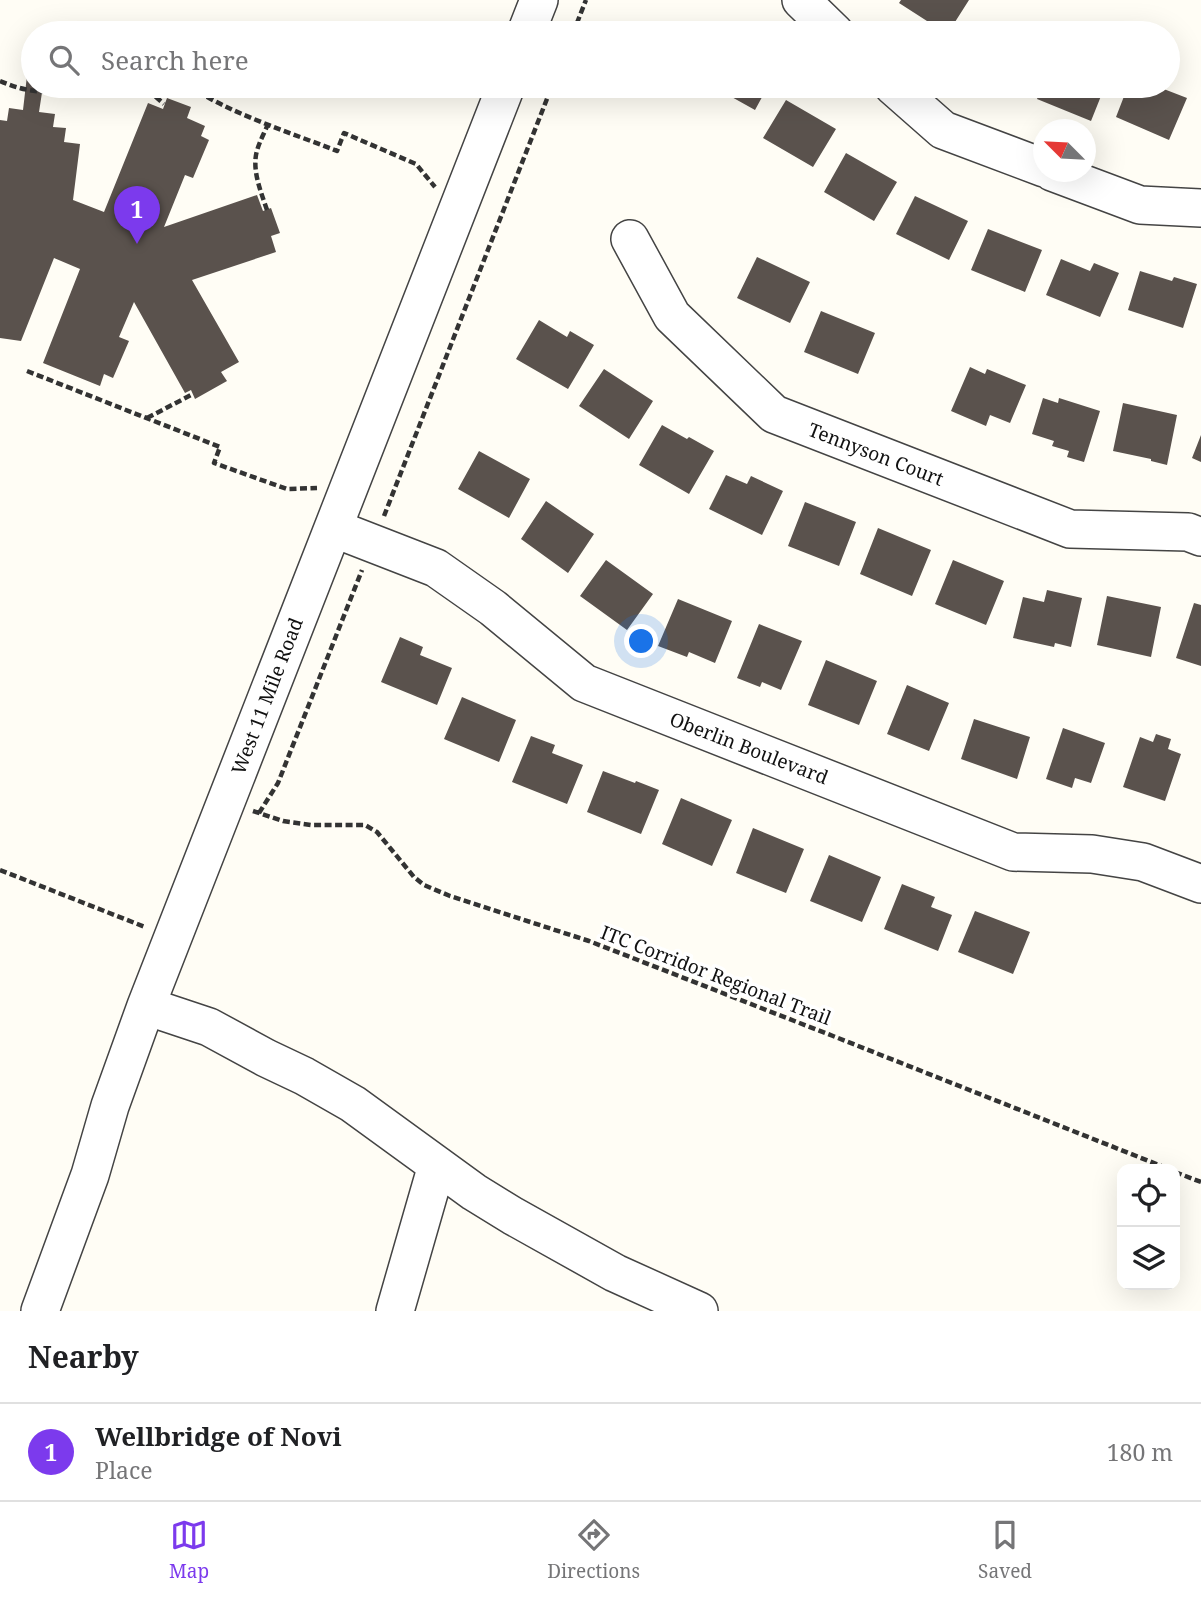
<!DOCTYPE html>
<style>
body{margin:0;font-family:"Noto Serif",serif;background:#f6f6f6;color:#202124}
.controls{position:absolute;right:21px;bottom:21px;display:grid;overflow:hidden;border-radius:14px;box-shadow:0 7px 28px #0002}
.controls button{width:63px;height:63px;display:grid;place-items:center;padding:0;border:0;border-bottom:2px solid #e0e0e0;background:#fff;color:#202124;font:35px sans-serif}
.compass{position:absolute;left:1033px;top:119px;width:63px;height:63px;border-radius:50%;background:#fff;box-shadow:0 7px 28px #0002;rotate:294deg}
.you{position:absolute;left:642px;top:642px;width:24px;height:24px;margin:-18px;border:5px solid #fff;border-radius:50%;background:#1a73e8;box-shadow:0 0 0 10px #1a73e833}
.badge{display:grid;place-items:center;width:46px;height:46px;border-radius:50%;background:#7c3aed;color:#fff;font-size:23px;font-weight:700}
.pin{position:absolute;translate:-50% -58px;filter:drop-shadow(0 2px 4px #0008)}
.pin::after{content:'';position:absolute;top:37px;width:24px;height:21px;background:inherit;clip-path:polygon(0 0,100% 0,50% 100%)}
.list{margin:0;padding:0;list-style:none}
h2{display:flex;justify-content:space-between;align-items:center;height:91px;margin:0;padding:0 28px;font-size:30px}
h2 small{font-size:23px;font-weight:400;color:#757577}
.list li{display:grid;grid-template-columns:46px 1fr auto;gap:21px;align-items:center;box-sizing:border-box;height:98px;padding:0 28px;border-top:2px solid #e0e0e0}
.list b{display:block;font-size:26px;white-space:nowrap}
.list p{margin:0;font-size:23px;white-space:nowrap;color:#757577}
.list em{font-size:23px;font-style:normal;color:#757577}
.icon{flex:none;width:38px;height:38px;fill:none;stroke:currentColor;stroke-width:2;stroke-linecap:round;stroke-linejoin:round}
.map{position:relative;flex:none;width:1201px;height:1311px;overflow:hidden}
.search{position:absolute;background:#fff;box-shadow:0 7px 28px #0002;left:21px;right:21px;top:21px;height:77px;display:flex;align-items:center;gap:18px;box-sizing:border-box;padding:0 24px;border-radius:38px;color:#757577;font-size:26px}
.sheet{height:189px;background:#fff}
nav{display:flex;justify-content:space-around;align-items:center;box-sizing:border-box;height:98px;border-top:2px solid #e0e0e0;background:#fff;font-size:19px;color:#757577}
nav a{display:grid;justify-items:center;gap:4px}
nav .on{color:#7c3aed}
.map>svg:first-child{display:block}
.building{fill:#5a524d}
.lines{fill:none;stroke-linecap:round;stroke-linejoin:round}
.minor-casing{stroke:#444;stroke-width:40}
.path{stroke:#333;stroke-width:4.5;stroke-dasharray:7 3.5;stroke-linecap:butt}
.minor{stroke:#fff;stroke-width:37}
.labels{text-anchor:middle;stroke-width:7;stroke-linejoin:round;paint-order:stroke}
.street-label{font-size:19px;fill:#111;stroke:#fff}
</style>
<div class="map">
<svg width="1201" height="1311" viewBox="0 0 1201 1311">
<rect width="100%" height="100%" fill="#fffdf5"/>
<path class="building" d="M901 0H969L948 33H938L925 25 927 21 899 3Z
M981 24 1004 33H977Z
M28 67 33 68V86H43L39 112 55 114 53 127 66 128 64 142 80 144 73 200 104 212 148 103 163 109 167 98 191 107 187 118 205 126 201 136 209 140 193 178 185 175 164 227 257 195 263 211 271 208 280 233 271 236 276 252 192 280 239 362 221 372 227 381 195 399 191 390 185 393 134 302 119 337 129 341 113 378 104 374 100 386 43 363 80 269 54 258 21 341 0 338V120L7 121 9 108 23 110Z
M712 86H768L755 110Z
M1042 86H1105L1091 121 1037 99Z
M1128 86H1156L1187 98 1169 140 1116 117Z
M786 100 836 129 813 167 763 138Z
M846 153 897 182 874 221 824 192Z
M915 196 968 221 949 260 896 234Z
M988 229 1042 250 1025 292 971 270Z
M757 257 810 282 790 323 737 298Z
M1061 259 1090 271 1094 263 1119 273 1100 317 1046 295Z
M1140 271 1172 281 1174 277 1197 284 1183 328 1128 310Z
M821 311 875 333 858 374 804 352Z
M539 320 567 337 570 331 594 345 568 389 516 359Z
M970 367 985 374 987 369 1026 385 1010 423 990 415 986 426 951 411Z
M604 369 653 401 629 439 579 406Z
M1043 398 1058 403 1059 398 1100 411 1084 462 1067 457 1069 451 1052 446 1054 441 1032 434Z
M1123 403 1177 415 1167 465 1151 461V459L1113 451Z
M662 425 687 439 689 437 714 451 689 494 639 465Z
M1201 435V462L1192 458Z
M479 451 530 479 509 518 458 489Z
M726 475 747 484 751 476 783 491 762 535 709 509Z
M546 501 594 534 568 573 521 539Z
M805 502 856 522 839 566 788 546Z
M878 528 931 550 912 596 860 574Z
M606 560 653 594 627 630 580 596Z
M953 560 1004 581 986 625 935 604Z
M1047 590 1082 598 1071 647 1055 643 1054 647 1013 638 1023 597 1044 602Z
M1107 596 1161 607 1151 657 1097 645Z
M678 599 732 621 715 663 689 652 687 657 658 646Z
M1194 603 1201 605V666L1176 658Z
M759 624 802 641 781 690 762 682 760 687 737 678Z
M400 637 423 647 420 655 452 668 437 705 381 682Z
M826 660 877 681 859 725 808 705Z
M907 685 949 703 929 751 887 734Z
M462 697 516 720 499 762 444 739Z
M974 719 1030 737 1017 779 961 759Z
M1063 728 1105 743 1091 783 1075 778 1072 788 1046 779Z
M1156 734 1171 739 1168 749 1181 754 1165 801 1123 787 1140 737 1153 742Z
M531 736 555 745 552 753 583 765 567 804 512 782Z
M603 771 635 783 636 781 659 790 641 834 587 812Z
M681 798 732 820 712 866 662 844Z
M753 828 804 849 786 893 736 873Z
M829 855 881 877 862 922 810 901Z
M902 884 935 897 931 907 952 915 938 951 884 929Z
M975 911 1030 932 1013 974 958 952Z"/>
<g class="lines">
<defs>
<path id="minor" d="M801 0 835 33
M526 33 539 0
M893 86 943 130 1044 168
M1052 172 1140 205 1201 208
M630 239 672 316 774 414 1070 529 1188 532 1201 537
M333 528 436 568 493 608 584 683 1013 852 1092 854 1143 862 1201 884
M146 1006 209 1027 266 1058 304 1076 353 1104 474 1192 513 1216 615 1273 699 1311
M40 1311 90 1175 110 1106 146 1006 506 86
M395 1311 437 1165"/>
</defs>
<use href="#minor" class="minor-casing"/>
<path class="path" d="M573 33 586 0
M0 81C26 92 50 96 76 86
M156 86V97L164 104
M189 86C231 114 289 132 337 151L344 133 416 164 435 187
M267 210C261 192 253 173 256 155 258 144 264 134 268 124
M27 371 220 447 214 463 287 489 317 488
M147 418 193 394
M384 516 552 86
M253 811 283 821 311 825H365L377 832 414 877 424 885 450 896 589 941 833 1036 1169 1169
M259 813 278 783 362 570
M0 870 145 927
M1175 1172 1201 1182"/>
<use href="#minor" class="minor"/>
</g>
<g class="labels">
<g class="street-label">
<text transform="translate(876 454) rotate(21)" y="7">Tennyson Court</text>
<text transform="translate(267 696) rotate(-69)" y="7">West 11 Mile Road</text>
<text transform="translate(749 748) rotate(21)" y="7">Oberlin Boulevard</text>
<text transform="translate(716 975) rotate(21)" y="7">ITC Corridor Regional Trail</text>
</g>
</g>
</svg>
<div class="controls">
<button><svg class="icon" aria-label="locate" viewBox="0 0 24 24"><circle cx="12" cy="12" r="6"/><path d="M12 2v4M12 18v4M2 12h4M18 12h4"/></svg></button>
<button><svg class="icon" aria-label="layers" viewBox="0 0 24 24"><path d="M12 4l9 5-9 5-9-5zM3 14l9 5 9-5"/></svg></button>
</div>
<svg class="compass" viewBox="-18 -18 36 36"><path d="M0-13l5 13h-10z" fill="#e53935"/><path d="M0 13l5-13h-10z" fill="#757577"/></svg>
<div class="you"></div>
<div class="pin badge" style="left:137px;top:244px">1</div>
<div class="search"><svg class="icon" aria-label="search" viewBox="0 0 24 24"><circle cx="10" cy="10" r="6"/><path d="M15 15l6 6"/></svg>Search here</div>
</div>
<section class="sheet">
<h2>Nearby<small></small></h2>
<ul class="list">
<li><span class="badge">1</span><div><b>Wellbridge of Novi</b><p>Place</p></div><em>180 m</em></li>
</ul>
</section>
<nav>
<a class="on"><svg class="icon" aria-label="map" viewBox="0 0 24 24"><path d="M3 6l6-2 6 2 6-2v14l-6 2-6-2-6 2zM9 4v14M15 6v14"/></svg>Map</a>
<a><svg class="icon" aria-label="directions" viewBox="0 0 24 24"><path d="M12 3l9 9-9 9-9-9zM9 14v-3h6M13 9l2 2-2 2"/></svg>Directions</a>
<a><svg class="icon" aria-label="saved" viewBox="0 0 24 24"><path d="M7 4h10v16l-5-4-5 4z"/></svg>Saved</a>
</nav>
